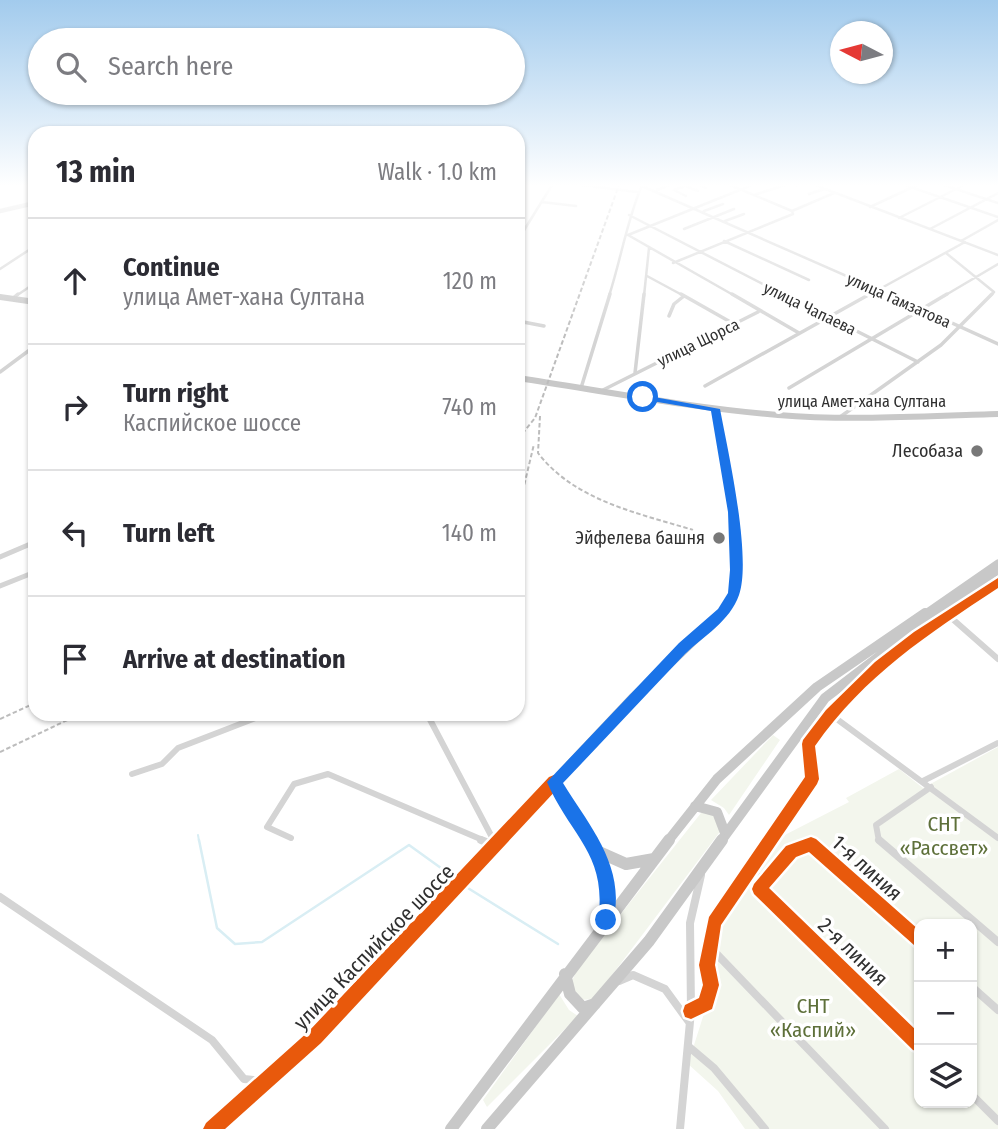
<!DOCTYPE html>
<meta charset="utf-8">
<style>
body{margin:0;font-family:"Fira Sans Condensed",sans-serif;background:#f7f7f7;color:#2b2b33}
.controls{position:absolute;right:21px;bottom:21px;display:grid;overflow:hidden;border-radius:14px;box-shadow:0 2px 5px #0004}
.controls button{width:63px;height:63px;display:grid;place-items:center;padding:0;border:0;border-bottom:2px solid #e1e1e2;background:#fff;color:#2b2b33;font:35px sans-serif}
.compass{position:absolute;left:830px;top:21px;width:63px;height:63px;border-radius:50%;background:#fff;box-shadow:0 2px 5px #0004;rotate:276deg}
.stop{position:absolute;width:21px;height:21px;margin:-16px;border:5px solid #1a73e8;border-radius:50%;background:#fff}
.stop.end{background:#1a73e8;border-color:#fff;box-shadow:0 2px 7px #0008}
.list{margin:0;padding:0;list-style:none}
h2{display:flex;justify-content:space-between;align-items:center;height:91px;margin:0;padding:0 28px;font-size:30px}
h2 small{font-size:23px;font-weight:400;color:#7c7c81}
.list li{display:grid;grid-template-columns:46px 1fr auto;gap:21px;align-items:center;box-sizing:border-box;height:126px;padding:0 28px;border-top:2px solid #e1e1e2}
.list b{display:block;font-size:26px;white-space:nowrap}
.list p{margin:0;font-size:23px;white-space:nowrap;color:#7c7c81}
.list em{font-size:23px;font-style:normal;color:#7c7c81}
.icon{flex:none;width:38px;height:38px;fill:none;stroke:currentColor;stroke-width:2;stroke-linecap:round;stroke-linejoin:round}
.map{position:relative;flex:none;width:998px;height:1129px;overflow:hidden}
.search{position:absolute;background:#fff;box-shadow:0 2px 5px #0004;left:28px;top:28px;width:497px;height:77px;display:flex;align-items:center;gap:18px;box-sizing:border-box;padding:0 24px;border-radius:38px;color:#7c7c81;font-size:26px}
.panel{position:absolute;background:#fff;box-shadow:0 2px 5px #0004;left:28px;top:126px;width:497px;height:595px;border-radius:21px}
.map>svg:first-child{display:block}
.green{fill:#f3f6ed;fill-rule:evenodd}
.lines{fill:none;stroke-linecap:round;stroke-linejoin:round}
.stream-far1{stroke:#d9eef4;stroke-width:2}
.stream{stroke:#d9eef4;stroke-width:2.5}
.street-far4{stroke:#d4d4d4;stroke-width:2.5}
.street-far3{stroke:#d4d4d4;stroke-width:3.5}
.street-far2{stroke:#d4d4d4;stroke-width:5}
.street-far1{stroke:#d4d4d4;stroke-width:6}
.street{stroke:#d4d4d4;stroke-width:8}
.secondary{stroke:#cecece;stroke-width:4.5}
.primary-far3{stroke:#c8c8c8;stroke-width:6}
.primary-far2{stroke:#c8c8c8;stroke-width:7}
.primary-far1{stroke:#c8c8c8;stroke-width:10}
.primary{stroke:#c8c8c8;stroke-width:12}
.rail{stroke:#bcbcbc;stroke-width:2;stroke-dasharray:4.5 2.5;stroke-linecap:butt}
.cycleway-casing{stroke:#fff;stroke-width:5}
.cycleway{fill:#e8590c;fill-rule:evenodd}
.route{fill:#1a73e8}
.poi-dot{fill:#787878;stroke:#fff;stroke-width:2.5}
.labels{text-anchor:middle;stroke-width:7;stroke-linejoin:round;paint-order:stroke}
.far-street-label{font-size:16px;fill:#303030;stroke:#fff}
.poi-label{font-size:18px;fill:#303030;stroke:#fff;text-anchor:end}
.near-park-label{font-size:21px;fill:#5e703a;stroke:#fff}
.near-street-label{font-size:21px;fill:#303030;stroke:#fff}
</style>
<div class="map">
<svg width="998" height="1129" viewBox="0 0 998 1129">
<rect width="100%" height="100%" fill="#fff"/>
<path class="green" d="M773 735 780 740 729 815 724 808 711 800Z
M998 747V1129H745L718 1091 688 1064 714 982V959L725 918 775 840 849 802 846 798 899 769 923 788ZM919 924H972V1103H919Z
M701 813H714L722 829 594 999 580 1000 571 983 578 968Z
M559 994 569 1010 578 1016 487 1107 483 1100Z"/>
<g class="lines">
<path class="stream-far1" d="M198 835 199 841"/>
<path class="stream" d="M199 840 217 928 235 944 262 942 409 845 459 881
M463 885 558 944"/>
<path class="street-far4" d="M582 185 637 192
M683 185 698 191
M699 185 706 188
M730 185 792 211
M791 185H800
M815 185 998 255
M905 185 998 217
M944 185 998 203
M642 186 892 296
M685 186 674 190 686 196
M657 190 669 185
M809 194 824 189
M754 195 785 185
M542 202 576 206
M870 207 917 185
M704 211 723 204
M629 215 786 296
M899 218 964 185
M725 221 744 214
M684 229 734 209
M930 229 998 193
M628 235 735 296
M628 235 752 185
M518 240 552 185
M724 241 809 280
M961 241 998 220
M946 253 994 292 990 296
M673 263 793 214 792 211 834 193
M0 269 35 246
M647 276 684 296
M16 296 35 283
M609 296C621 259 627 220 642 185
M644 296 649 248
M867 296 965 242
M944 296 998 264"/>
<path class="street-far3" d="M681 294 734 324
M732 294 799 333
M783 294 918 362
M888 294 998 344
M12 299 18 294
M669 316 674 304 684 296
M518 321 544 326
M0 372 35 346
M635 373 644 294
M705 386 870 294
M581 388 610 294
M789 388 947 294
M601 391 758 312
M840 417 941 345 992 294"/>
<path class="street-far2" d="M0 557 35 542
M0 586 35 572
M949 615 998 582"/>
<path class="street-far1" d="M948 615 998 659
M427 714 494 841
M830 714 998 838
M132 774 162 764 178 748 266 714
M923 781 998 743
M291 838 267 827 294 784 328 774 485 841
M498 841 554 782
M769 841 812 779 808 744C847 691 896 649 951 613
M879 841 876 825 931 787"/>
<path class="street" d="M481 840 496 846
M493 840 496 846
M879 840 998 942
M745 875 768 878
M0 897 212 1040 244 1079 264 1081
M919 940 811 844 791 851 759 889 919 1044
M710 947 885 1129
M619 981 633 975 665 989 689 1022
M972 987 998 1010
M691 1011 706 1003C713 977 703 948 714 922 723 900 756 861 770 840
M688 1046 714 1068 765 1129
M972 1095 998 1121
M212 1129 315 1037 500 840
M680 1129 691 1011 690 923 701 875"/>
<path class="secondary" d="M0 211 35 203"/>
<path class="primary-far3" d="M0 297 35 302
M518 378C604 391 691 408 778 415 851 421 925 416 998 414
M716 409 721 436"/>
<path class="primary-far2" d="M720 615C755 574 729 483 720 435
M923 615 998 563
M934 615 998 571"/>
<path class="primary-far1" d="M695 806 717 812 725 833
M593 841 554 782 634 697 722 613
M668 841 717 779 817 687 925 613
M721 841 825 698 936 613"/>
<path class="primary" d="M592 840 606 878V917
M599 852 626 864 654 859
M565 974 570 994 583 1008 595 1004
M451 1129 669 840
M487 1129 649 941 722 840"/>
<path class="rail" d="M540 416 538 453C575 501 638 513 693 530
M518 439 535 418 619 185
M518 497 524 486 534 444
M0 719 35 703
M0 752 80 714"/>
<defs>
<path id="cycleway" d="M998 578V588C927 635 865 675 815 746L819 779 817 784 721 925 715 965 719 985 712 1009 691 1019 685 1017 683 1011 685 1005 699 998 703 985 699 965 709 917 805 777 802 744 803 740 826 710 875 662 914 632Z
M554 775 559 777 561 782 559 787 321 1043 225 1129H203L206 1123 309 1031 549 777Z
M811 837 816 839 919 930V948L914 945 809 852 796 857 769 888 919 1033V1052L913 1050 754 894 752 889 754 884 786 846Z"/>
</defs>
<use href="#cycleway" class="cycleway-casing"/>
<use href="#cycleway" class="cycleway"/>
</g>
<linearGradient id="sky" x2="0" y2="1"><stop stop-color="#a2cbed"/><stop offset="0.54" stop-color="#fff"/><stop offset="1" stop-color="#fff" stop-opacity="0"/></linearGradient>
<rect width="998" height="343" fill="url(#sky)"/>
<path class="route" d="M643 395 720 409C728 451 752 558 739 595 730 621 704 636 685 654 644 697 604 740 563 783 587 822 622 862 615 911 614 919 614 924 606 928L598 920C608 854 570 836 547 782L679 643 718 609 728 593 730 570 728 512 711 411 640 399Z"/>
<g class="poi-dot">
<circle cx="977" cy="451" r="7"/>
<circle cx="719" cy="538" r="7"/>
</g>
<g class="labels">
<g class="far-street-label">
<text transform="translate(899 300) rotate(24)" y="6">улица Гамзатова</text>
<text transform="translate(810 308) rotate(26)" y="6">улица Чапаева</text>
<text transform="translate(698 342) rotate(-26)" y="6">улица Щорса</text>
<text x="862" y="407">улица Амет-хана Султана</text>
</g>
<g class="poi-label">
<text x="963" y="457">Лесобаза</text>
<text x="705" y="544">Эйфелева башня</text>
</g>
<g class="near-park-label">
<text x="944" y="831">СНТ<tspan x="944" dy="24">«Рассвет»</tspan></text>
<text x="813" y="1013">СНТ<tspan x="813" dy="24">«Каспий»</tspan></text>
</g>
<g class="near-street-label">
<text transform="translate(867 868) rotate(42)" y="7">1-я линия</text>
<text transform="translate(374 947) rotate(-46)" y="7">улица Каспийское шоссе</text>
<text transform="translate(853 952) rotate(44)" y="7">2-я линия</text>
</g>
</g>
</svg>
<div class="controls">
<button>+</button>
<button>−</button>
<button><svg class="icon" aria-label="layers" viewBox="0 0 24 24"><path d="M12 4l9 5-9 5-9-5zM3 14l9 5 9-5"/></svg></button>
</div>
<svg class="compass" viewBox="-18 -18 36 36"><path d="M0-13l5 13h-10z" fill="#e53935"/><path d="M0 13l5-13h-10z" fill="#7c7c81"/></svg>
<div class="stop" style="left:643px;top:397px"></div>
<div class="stop end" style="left:606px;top:920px"></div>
<div class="search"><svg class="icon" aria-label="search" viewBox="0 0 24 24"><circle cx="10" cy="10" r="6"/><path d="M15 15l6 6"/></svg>Search here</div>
<section class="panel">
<h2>13 min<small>Walk · 1.0 km</small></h2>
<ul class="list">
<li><svg class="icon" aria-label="ahead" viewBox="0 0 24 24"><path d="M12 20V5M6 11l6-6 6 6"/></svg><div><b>Continue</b><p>улица Амет-хана Султана</p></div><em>120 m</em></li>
<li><svg class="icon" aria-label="right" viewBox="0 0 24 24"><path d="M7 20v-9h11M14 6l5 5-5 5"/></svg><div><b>Turn right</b><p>Каспийское шоссе</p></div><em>740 m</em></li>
<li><svg class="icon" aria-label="left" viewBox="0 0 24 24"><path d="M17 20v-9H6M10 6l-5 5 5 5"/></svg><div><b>Turn left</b></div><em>140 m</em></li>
<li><svg class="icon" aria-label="arrive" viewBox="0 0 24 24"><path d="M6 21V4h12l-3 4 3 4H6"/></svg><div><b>Arrive at destination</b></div></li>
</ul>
</section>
</div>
